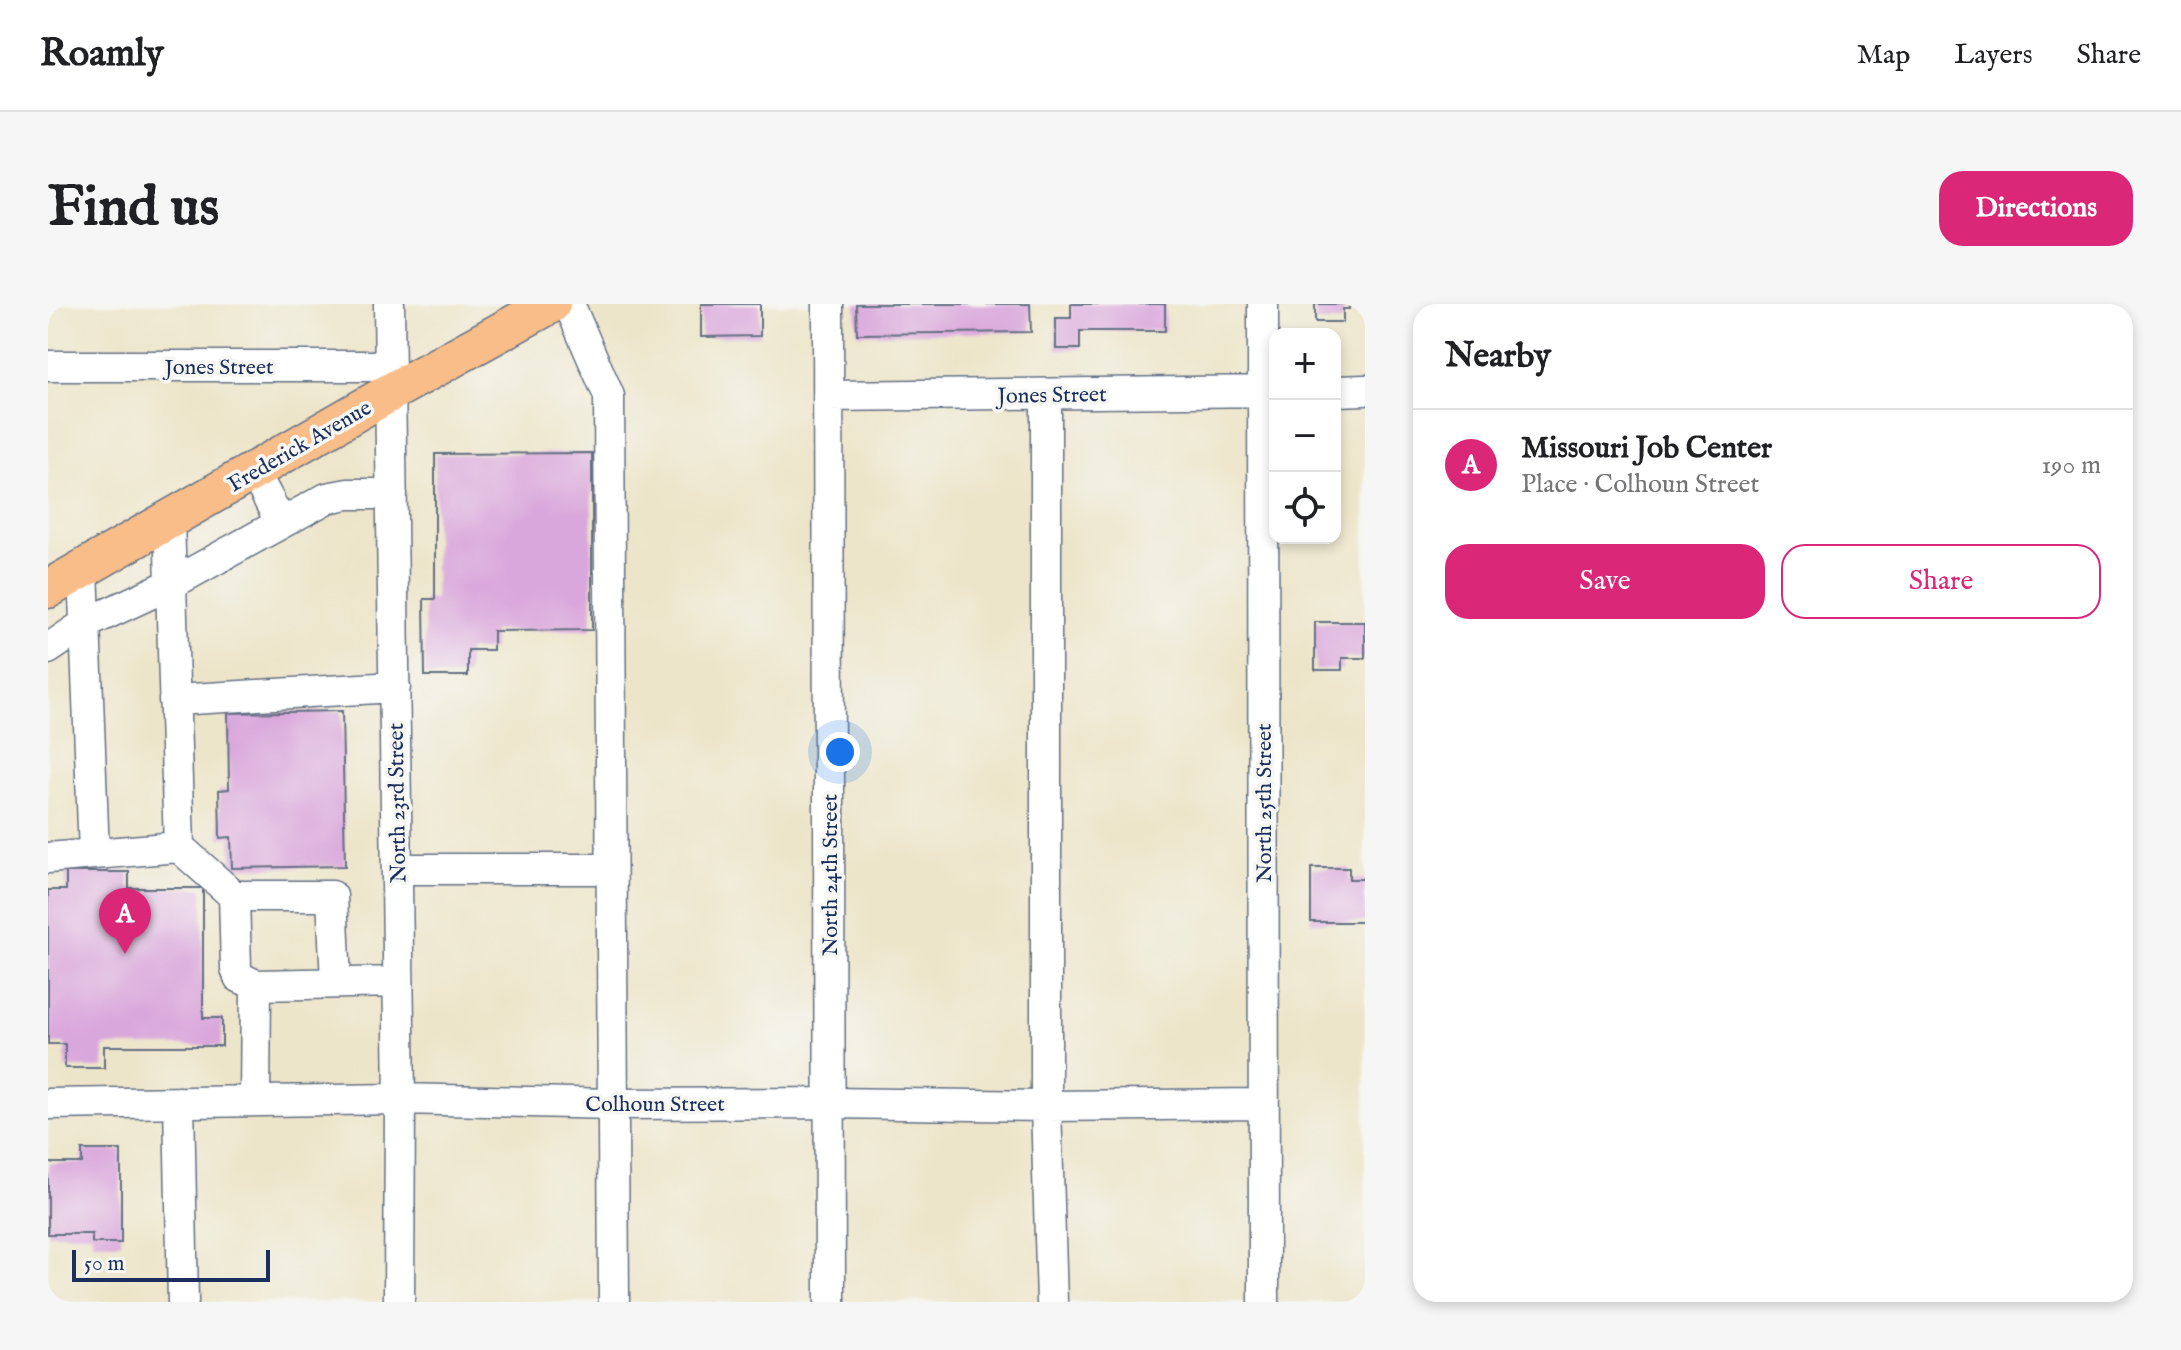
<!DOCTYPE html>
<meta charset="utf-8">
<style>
body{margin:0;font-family:"IM FELL English",serif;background:#f6f6f6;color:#202124}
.controls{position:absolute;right:24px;top:24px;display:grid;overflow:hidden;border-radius:16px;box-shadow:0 4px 12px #0003}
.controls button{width:72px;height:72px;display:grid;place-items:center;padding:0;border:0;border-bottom:2px solid #e0e0e0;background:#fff;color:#202124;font:40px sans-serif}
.scale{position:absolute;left:24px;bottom:20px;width:198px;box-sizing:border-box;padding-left:8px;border:4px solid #1b2f5e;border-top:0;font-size:22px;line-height:28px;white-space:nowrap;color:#1b2f5e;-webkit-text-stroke:6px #f6f6f2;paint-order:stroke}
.you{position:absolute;left:792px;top:448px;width:28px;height:28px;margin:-20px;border:6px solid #fff;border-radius:50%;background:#1a73e8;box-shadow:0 0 0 12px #1a73e833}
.badge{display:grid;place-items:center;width:52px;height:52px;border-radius:50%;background:#db2777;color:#fff;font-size:26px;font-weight:700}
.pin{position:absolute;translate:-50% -66px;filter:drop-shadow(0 2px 4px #0008)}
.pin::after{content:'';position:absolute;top:42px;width:28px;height:24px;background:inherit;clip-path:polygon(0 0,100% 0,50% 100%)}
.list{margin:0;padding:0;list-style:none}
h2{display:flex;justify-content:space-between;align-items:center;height:104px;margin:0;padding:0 32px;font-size:34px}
h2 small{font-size:26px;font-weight:400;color:#757577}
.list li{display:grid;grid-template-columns:52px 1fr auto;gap:24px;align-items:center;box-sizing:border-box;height:112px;padding:0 32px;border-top:2px solid #e0e0e0}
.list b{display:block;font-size:30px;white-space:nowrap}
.list p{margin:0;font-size:26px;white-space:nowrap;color:#757577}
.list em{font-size:26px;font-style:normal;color:#757577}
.actions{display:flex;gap:16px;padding:24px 32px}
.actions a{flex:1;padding:18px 0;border:2px solid #db2777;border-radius:24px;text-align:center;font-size:28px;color:#db2777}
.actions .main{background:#db2777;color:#fff}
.icon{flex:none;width:44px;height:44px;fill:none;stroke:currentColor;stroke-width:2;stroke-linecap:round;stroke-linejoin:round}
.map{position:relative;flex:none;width:1317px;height:998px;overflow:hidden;border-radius:24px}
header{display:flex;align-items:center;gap:48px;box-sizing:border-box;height:112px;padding:0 40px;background:#fff;border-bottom:2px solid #e0e0e0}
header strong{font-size:38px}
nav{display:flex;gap:44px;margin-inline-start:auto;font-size:28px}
.intro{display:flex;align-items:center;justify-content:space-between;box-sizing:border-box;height:192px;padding:0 48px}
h1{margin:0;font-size:56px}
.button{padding:20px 36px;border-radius:24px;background:#db2777;color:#fff;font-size:28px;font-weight:700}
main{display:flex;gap:48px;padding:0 48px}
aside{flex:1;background:#fff;border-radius:24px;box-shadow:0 4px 12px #0003}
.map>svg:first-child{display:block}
.building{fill:#daa7dc}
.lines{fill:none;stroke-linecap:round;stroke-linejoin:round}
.minor-casing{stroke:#646f83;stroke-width:33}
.major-casing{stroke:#646f83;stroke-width:41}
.minor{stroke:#fff;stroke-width:30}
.major{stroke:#f8bd89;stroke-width:38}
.labels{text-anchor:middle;stroke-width:7;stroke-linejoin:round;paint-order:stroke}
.street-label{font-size:22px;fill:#1b2f5e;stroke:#f6f6f2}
</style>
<header>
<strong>Roamly</strong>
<nav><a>Map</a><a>Layers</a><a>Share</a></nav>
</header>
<div class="intro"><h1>Find us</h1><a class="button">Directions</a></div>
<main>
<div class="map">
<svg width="1317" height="998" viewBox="0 0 1317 998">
<rect width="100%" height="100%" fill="#f6f6f2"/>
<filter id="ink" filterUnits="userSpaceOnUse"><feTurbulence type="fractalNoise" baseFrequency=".0125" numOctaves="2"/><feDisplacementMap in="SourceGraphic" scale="16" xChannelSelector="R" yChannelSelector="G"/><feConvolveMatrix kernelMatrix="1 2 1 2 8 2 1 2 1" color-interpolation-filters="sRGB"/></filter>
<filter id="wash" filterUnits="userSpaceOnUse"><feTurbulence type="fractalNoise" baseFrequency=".006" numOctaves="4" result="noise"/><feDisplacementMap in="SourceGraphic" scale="32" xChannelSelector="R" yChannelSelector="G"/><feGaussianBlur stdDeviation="1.8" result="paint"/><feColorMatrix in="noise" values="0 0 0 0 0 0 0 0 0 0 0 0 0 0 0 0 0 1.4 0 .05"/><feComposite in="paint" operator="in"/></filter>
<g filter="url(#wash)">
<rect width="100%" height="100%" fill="#ede5c9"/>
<g id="blocks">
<path class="building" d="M653 0H712V32L653 33Z
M808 0H982L983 28 809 30Z
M1023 0H1117V27H1032V45H1008V14H1023Z
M1267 0H1301V5H1295V18H1267Z
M544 149V326L445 327V346H420V372H377L376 295H387V150Z
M1267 318H1317V354H1294V366H1267Z
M294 407 297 562 184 564 183 533 172 534 171 486 181 485 180 409Z
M1263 564H1301V575H1317V618H1263Z
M18 568H81V584H155V714H174V742H56V764H17V740H0V586H18Z
M34 846H73V939H44V930H0V859H34Z"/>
</g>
</g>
<g filter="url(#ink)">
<use href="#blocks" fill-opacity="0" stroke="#646f83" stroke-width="2"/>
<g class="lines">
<defs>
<path id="minor" d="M341 0 352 795 351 998
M521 0 561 92 566 998
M780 0 782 998
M1215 0 1216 998
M0 62H341
M1287 87 1317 86
M998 90V802L1004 998
M781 92 1227 87
M206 168 233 219
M0 345 37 320 123 280 121 216
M126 396 347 383
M131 543 186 592
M46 550 131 543 123 280 279 194 300 190H344
M0 554 46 550 35 265
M349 565H563
M208 681 191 673 188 664 186 592H284L288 679
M207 797 208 681 350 678
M131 798 135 998
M0 800 352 795 564 800 781 799 998 802 1215 800"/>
<path id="major" d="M0 285 343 88 503 0"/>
</defs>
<use href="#minor" class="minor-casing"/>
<use href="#major" class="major-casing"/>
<use href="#minor" class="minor"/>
<use href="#major" class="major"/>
</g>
</g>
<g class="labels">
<g class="street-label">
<text x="171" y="70">Jones Street</text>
<text transform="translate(1004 90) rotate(-1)" y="8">Jones Street</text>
<text transform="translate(251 141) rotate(-30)" y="8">Frederick Avenue</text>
<text transform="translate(348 499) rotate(-91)" y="8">North 23rd Street</text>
<text transform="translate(1215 499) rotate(-90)" y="8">North 25th Street</text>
<text transform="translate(781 571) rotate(-90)" y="8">North 24th Street</text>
<text x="607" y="807">Colhoun Street</text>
</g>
</g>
</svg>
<div class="controls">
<button>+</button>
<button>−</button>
<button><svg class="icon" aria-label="locate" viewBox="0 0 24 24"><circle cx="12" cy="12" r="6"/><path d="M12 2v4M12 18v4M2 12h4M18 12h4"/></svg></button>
</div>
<div class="scale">50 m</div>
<div class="you"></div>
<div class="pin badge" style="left:77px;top:650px">A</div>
</div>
<aside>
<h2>Nearby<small></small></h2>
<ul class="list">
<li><span class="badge">A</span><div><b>Missouri Job Center</b><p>Place · Colhoun Street</p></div><em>190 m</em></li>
</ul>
<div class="actions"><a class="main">Save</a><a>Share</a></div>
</aside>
</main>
